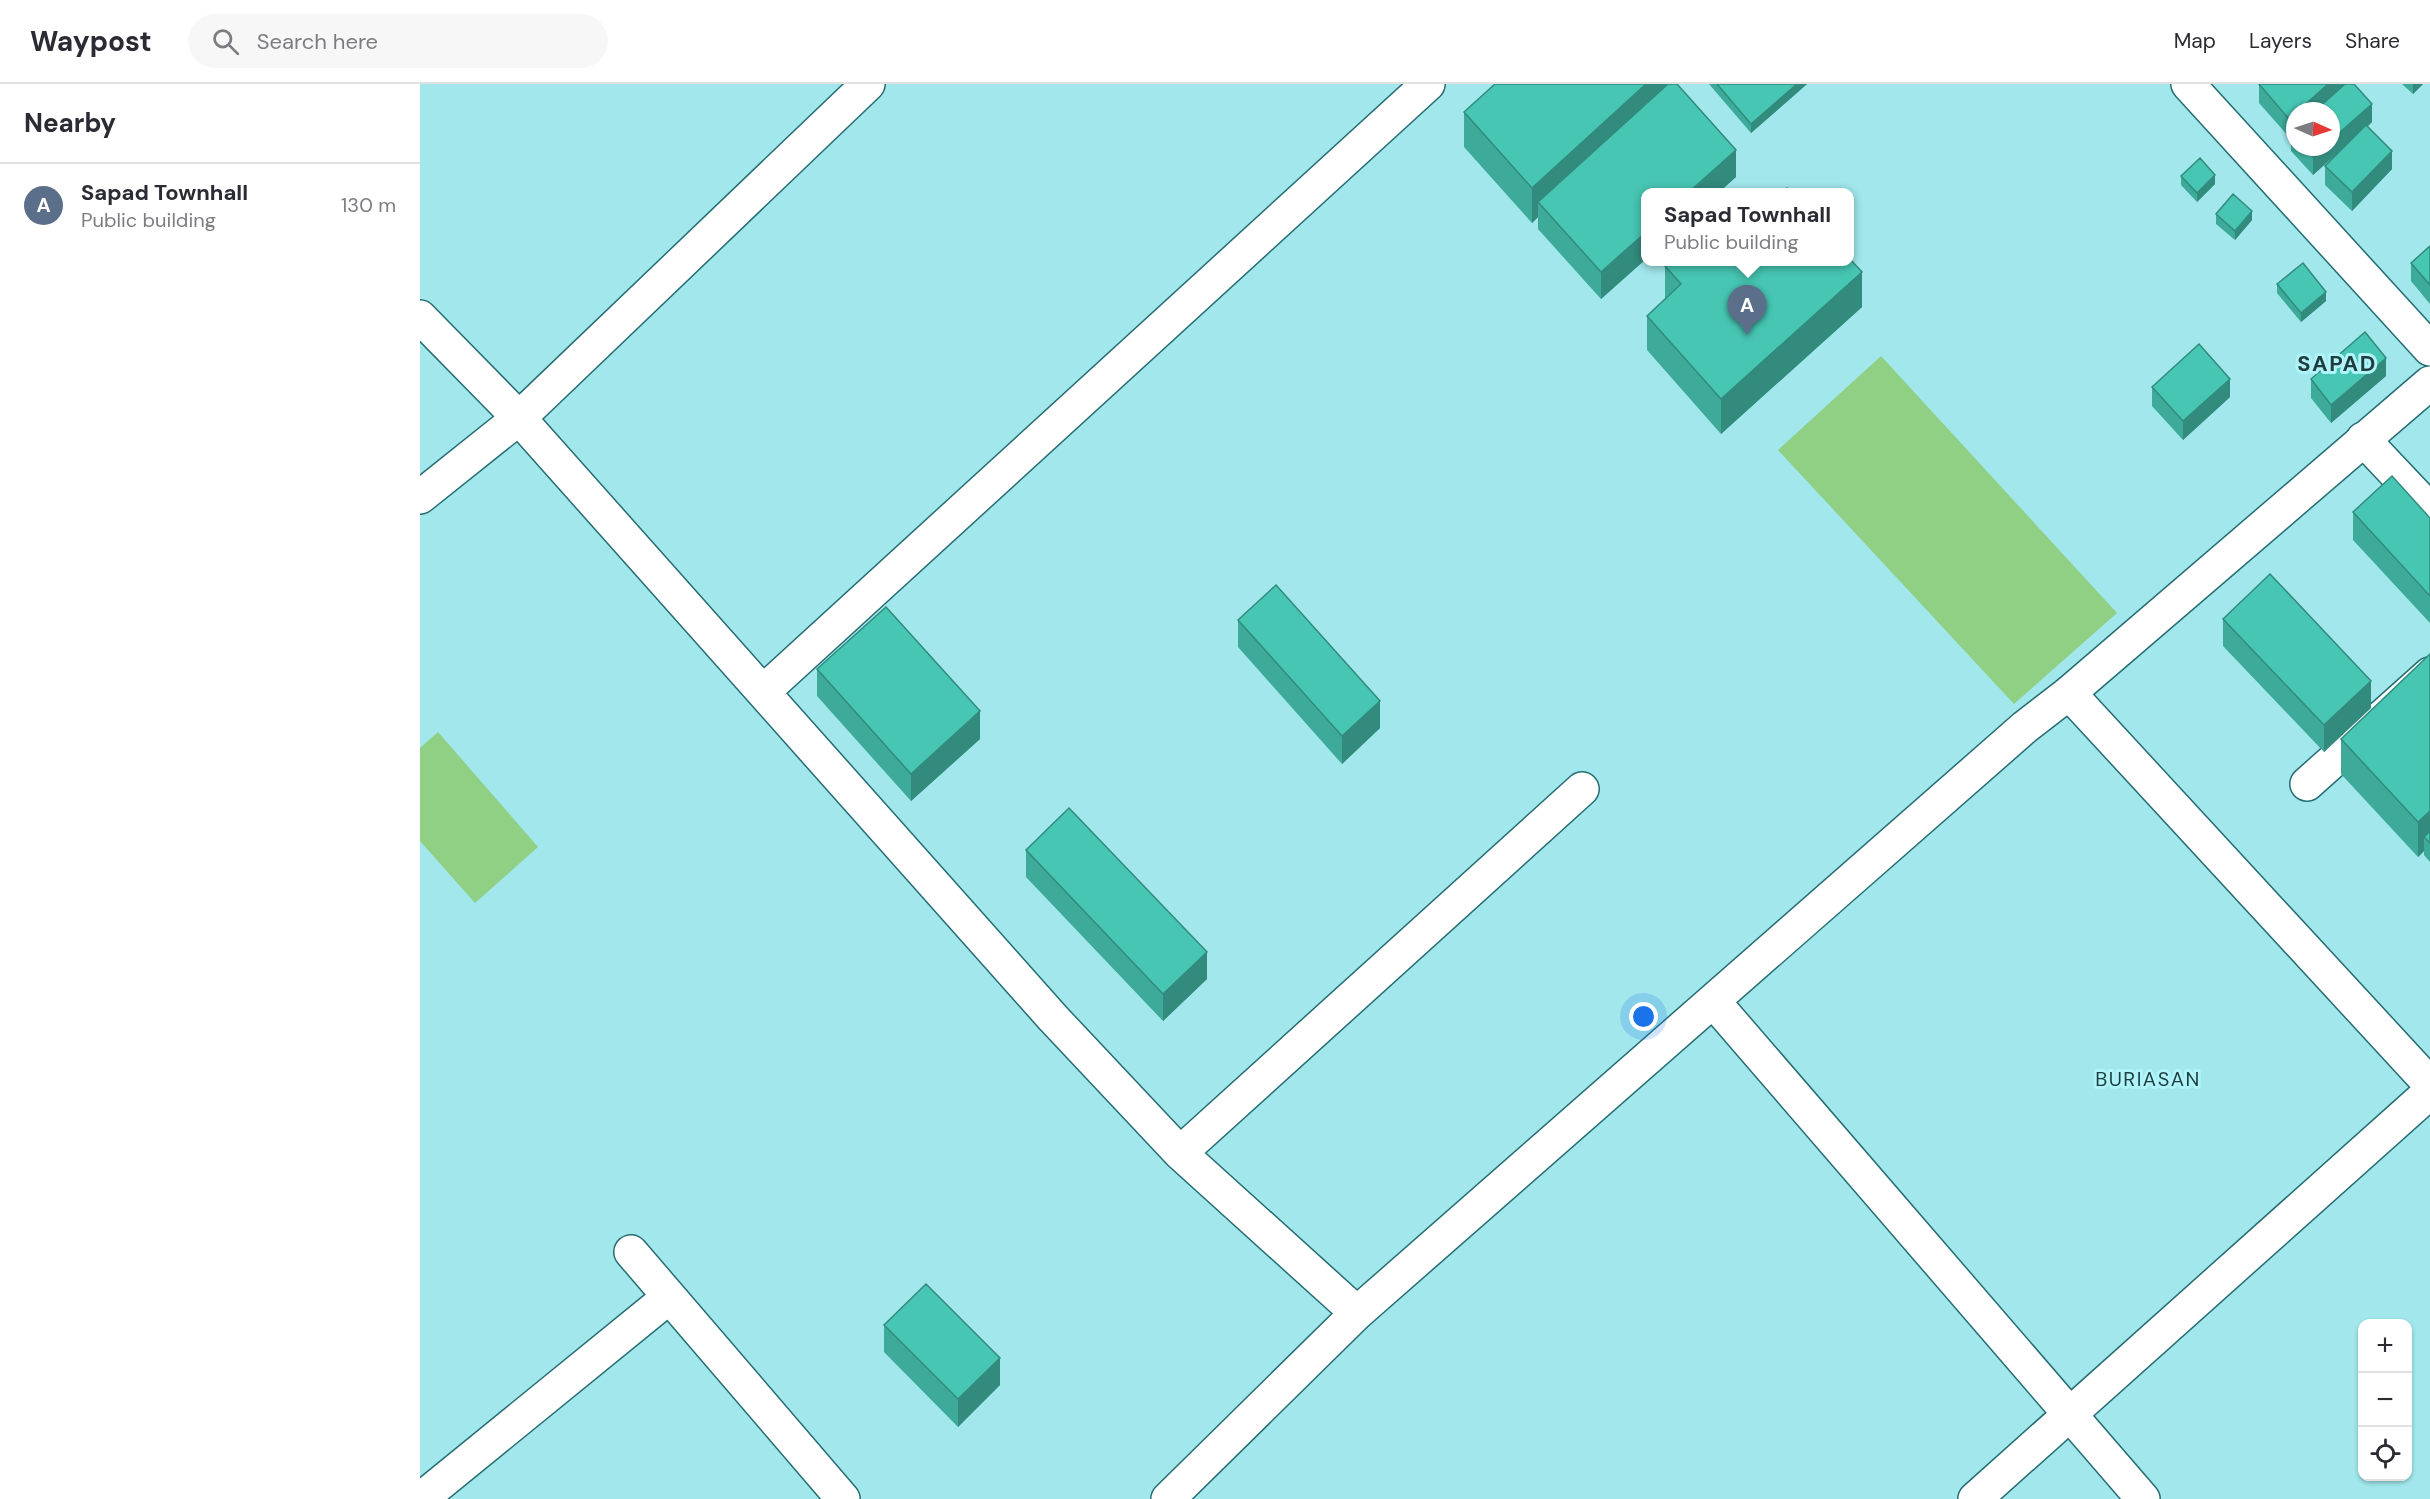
<!DOCTYPE html>
<meta charset="utf-8">
<style>
body{margin:0;font-family:"DM Sans",sans-serif;background:#f7f7f7;color:#2b2b33}
.controls{position:absolute;right:18px;bottom:18px;display:grid;overflow:hidden;border-radius:12px;box-shadow:0 2px 4px #0004}
.controls button{width:54px;height:54px;display:grid;place-items:center;padding:0;border:0;border-bottom:2px solid #e1e1e2;background:#fff;color:#2b2b33;font:30px sans-serif}
.compass{position:absolute;left:1866px;top:18px;width:54px;height:54px;border-radius:50%;background:#fff;box-shadow:0 2px 4px #0004;rotate:93deg}
.you{position:absolute;left:1224px;top:933px;width:21px;height:21px;margin:-15px;border:4px solid #fff;border-radius:50%;background:#1a73e8;box-shadow:0 0 0 9px #1a73e833}
.badge{display:grid;place-items:center;width:39px;height:39px;border-radius:50%;background:#0b8043;color:#fff;font-size:20px;font-weight:700}
.pin{position:absolute;translate:-50% -50px;filter:drop-shadow(0 2px 3px #0008)}
.pin::after{content:'';position:absolute;top:32px;width:21px;height:18px;background:inherit;clip-path:polygon(0 0,100% 0,50% 100%)}
.popup{position:absolute;left:1221px;top:104px;width:213px;height:78px;box-sizing:border-box;display:grid;place-content:center;border-radius:12px;background:#fff;filter:drop-shadow(0 2px 4px #0005);font-size:20px;white-space:nowrap;color:#7c7c81}
.popup b{font-size:22px;color:#2b2b33}
.popup::after{content:'';position:absolute;left:50%;top:100%;margin-left:-12px;border:12px solid transparent;border-top-color:#fff}
.list{margin:0;padding:0;list-style:none}
h2{display:flex;justify-content:space-between;align-items:center;height:78px;margin:0;padding:0 24px;font-size:26px}
h2 small{font-size:20px;font-weight:400;color:#7c7c81}
.list li{display:grid;grid-template-columns:39px 1fr auto;gap:18px;align-items:center;box-sizing:border-box;height:84px;padding:0 24px;border-top:2px solid #e1e1e2}
.list b{display:block;font-size:22px;white-space:nowrap}
.list p{margin:0;font-size:20px;white-space:nowrap;color:#7c7c81}
.list em{font-size:20px;font-style:normal;color:#7c7c81}
.icon{flex:none;width:33px;height:33px;fill:none;stroke:currentColor;stroke-width:2;stroke-linecap:round;stroke-linejoin:round}
.map{position:relative;flex:none;width:2010px;height:1415px;overflow:hidden}
header{display:flex;align-items:center;gap:36px;box-sizing:border-box;height:84px;padding:0 30px;background:#fff;border-bottom:2px solid #e1e1e2}
header strong{font-size:28px}
nav{display:flex;gap:33px;margin-inline-start:auto;font-size:21px}
.search{width:420px;height:54px;background:#f7f7f7;display:flex;align-items:center;gap:15px;box-sizing:border-box;padding:0 21px;border-radius:33px;color:#7c7c81;font-size:22px}
main{display:flex}
aside{flex:1;background:#fff}
.map>svg:first-child{display:block}
.green{fill:#8fd085}
.lines{fill:none;stroke-linecap:round;stroke-linejoin:round}
.minor-casing{stroke:#256d72;stroke-width:36}
.major-casing{stroke:#256d72;stroke-width:36}
.minor{stroke:#fff;stroke-width:33}
.major{stroke:#fff;stroke-width:33}
.wall{fill:#3daa9a;fill-rule:evenodd}
.shaded-wall{fill:#328b7d}
.building{fill:#47c6b3;stroke:#328b7d;stroke-width:1.5}
.labels{text-anchor:middle;stroke-width:6;stroke-linejoin:round;paint-order:stroke}
.quarter-label{font-size:20px;letter-spacing:1.5px;fill:#1f3c3e;stroke:#aef4f9}
.district-label{font-size:22px;font-weight:bold;letter-spacing:1.5px;fill:#1f3c3e;stroke:#aef4f9}
</style>
<header>
<strong>Waypost</strong>
<div class="search"><svg class="icon" aria-label="search" viewBox="0 0 24 24"><circle cx="10" cy="10" r="6"/><path d="M15 15l6 6"/></svg>Search here</div>
<nav><a>Map</a><a>Layers</a><a>Share</a></nav>
</header>
<main>
<aside>
<h2>Nearby<small></small></h2>
<ul class="list">
<li><span class="badge" style="background:#5c6f8a">A</span><div><b>Sapad Townhall</b><p>Public building</p></div><em>130 m</em></li>
</ul>
</aside>
<div class="map">
<svg width="2010" height="1415" viewBox="0 0 2010 1415">
<rect width="100%" height="100%" fill="#a1e7ec"/>
<path class="green" d="M1461 272 1697 529 1594 620 1358 366Z
M18 648 118 763 55 819 0 757V664Z"/>
<g class="lines">
<defs>
<path id="minor" d="M1768 0 2010 265
M0 233 99 334 633 934 760 1069 937 1229
M1943 355 2010 426
M0 413 99 334 448 0
M344 607 1008 0
M1649 609 2010 1000
M1887 700 2010 590
M1294 918 1723 1415
M760 1069 1162 705
M211 1168 423 1415
M1 1415 249 1213
M1555 1415 2010 1008"/>
<path id="major" d="M748 1415 937 1229 1605 643 1649 609 2010 299"/>
</defs>
<use href="#minor" class="minor-casing"/>
<use href="#major" class="major-casing"/>
<use href="#minor" class="minor"/>
<use href="#major" class="major"/>
</g>
<path class="wall" d="M1289 0H1387L1331 49Z
M1839 0 1952 38 1948 42 1972 85 1932 127 1905 101V82L1921 66 1893 91 1871 67V51L1869 53 1839 19ZM1875 27 1911 63H1875Z
M1982 0H2003L1993 10Z
M1044 28 1316 93 1181 215 1118 145V133L1112 139 1044 63Z
M1761 92 1795 100 1777 118 1761 101Z
M1796 130 1832 136 1815 156 1796 140Z
M2010 162V220L1991 197V179Z
M1245 182 1442 223 1301 350 1227 266V232L1245 215Z
M1857 200 1906 217 1881 238 1857 209Z
M1966 292 1911 339 1891 314V295Z
M1732 303 1810 313 1763 356 1732 322Z
M1933 428 2010 434V539L1933 456Z
M1803 535 1951 624 1904 668 1803 562Z
M818 536 960 644 922 680 818 563Z
M2010 570V778L2004 771V767L1998 773 1921 690V655Z
M397 585 560 655 491 717 397 612Z
M606 766 787 895 743 937 606 793Z
M464 1241 580 1301 538 1343 464 1268Z"/>
<path class="shaded-wall" d="M1226 0H1250L1118 118V133L1112 139V104Z
M1377 0H1387L1331 49V40Z
M1908 0H1930L1899 27H1878Z
M1993 0H2003L1993 10Z
M1952 20V38L1893 91V73L1903 63H1911V56Z
M1875 29V48H1871V51L1869 53V35Z
M1316 66V93L1299 108H1269Z
M1972 67V85L1932 127V108Z
M1795 91V100L1777 118V109Z
M1832 127V136L1815 156V147Z
M1225 149V176L1181 215V188Z
M1442 188V223L1301 350V315Z
M1906 208V217L1881 238V229Z
M1966 274V292L1911 339V321Z
M1810 295V313L1763 356V337Z
M1951 597V624L1904 668V641Z
M960 617V644L922 680V652Z
M560 627V655L491 717V690Z
M2010 727V759L2004 753V767L1998 773V738Z
M787 868V895L743 937V910Z
M580 1274V1301L538 1343V1315Z"/>
<path class="building" d="M1075 0H1226L1112 104 1044 28Z
M1248 0H1257L1316 66 1269 108H1225V149L1181 188 1118 118Z
M1297 0H1377L1331 40Z
M1839 0H1908L1878 27H1875V29L1869 35Z
M1925 0H1934L1952 20 1911 56V27H1895Z
M1946 41 1972 67 1932 108 1905 82Z
M1875 44V53L1871 48Z
M1884 63H1903L1893 73Z
M1780 74 1795 91 1777 109 1761 92Z
M1367 104 1371 108H1362Z
M1813 110 1832 127 1815 147 1796 130Z
M2010 162V201L1991 179Z
M1429 174 1442 188 1301 315 1227 232 1261 200 1245 182 1250 177H1429Z
M1883 179 1906 208 1881 229 1857 200Z
M1945 248 1966 274 1911 321 1891 295Z
M1779 260 1810 295 1763 337 1732 303Z
M1972 392 2010 434V512L1933 428Z
M1850 490 1951 597 1904 641 1803 535Z
M856 501 960 617 922 652 818 536Z
M466 523 560 627 491 690 397 585Z
M2010 570V727L1998 738 1921 655Z
M649 724 787 868 743 910 606 766Z
M2010 747V759L2004 753Z
M506 1200 580 1274 538 1315 464 1241Z"/>
<g class="labels">
<g class="quarter-label">
<text x="1728" y="1002">BURIASAN</text>
</g>
<g class="district-label">
<text x="1917" y="287">SAPAD</text>
</g>
</g>
</svg>
<div class="controls">
<button>+</button>
<button>−</button>
<button><svg class="icon" aria-label="locate" viewBox="0 0 24 24"><circle cx="12" cy="12" r="6"/><path d="M12 2v4M12 18v4M2 12h4M18 12h4"/></svg></button>
</div>
<svg class="compass" viewBox="-18 -18 36 36"><path d="M0-13l5 13h-10z" fill="#e53935"/><path d="M0 13l5-13h-10z" fill="#7c7c81"/></svg>
<div class="you"></div>
<div class="pin badge" style="left:1327px;top:251px;background:#5c6f8a">A</div>
<div class="popup"><b>Sapad Townhall</b>Public building</div>
</div>
</main>
